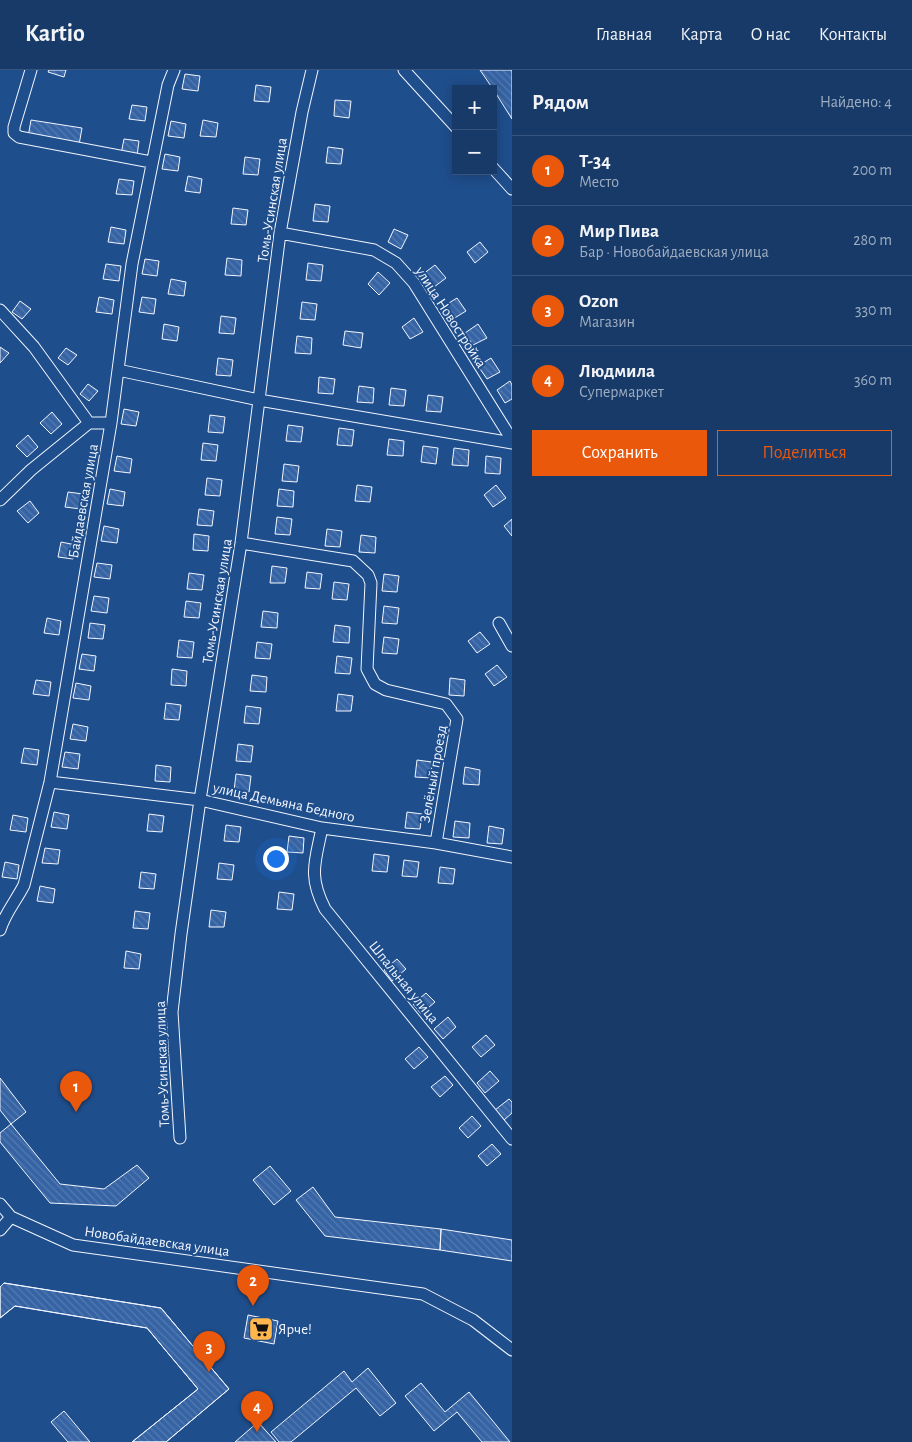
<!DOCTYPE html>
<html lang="ru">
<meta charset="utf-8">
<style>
body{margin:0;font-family:"Alegreya Sans",sans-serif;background:#20416f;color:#f1f3f6}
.controls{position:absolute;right:15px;top:15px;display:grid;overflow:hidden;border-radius:0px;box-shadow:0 2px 12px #0003}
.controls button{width:45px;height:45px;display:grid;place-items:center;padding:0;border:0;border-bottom:1px solid #36547d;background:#173a69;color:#f1f3f6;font:25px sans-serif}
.you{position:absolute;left:275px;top:788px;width:18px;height:18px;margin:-12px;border:4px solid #fff;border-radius:50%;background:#1a73e8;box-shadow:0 0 0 8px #1a73e833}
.badge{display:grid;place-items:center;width:32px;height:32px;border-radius:50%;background:#ea580c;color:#fff;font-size:16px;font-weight:700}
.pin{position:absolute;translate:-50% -41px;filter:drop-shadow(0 1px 2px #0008)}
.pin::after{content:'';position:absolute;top:26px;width:18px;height:15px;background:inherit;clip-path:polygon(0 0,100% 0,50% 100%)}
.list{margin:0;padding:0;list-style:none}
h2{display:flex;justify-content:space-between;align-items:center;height:65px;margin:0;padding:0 20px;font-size:21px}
h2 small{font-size:16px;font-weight:400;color:#9eadc0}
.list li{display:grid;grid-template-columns:32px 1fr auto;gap:15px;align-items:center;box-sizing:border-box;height:70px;padding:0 20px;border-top:1px solid #36547d}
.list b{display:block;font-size:19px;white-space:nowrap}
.list p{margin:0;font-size:16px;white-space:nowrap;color:#9eadc0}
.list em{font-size:16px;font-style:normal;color:#9eadc0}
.actions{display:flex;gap:10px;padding:15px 20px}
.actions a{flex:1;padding:11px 0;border:1px solid #ea580c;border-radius:0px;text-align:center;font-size:18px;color:#ea580c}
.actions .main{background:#ea580c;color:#fff}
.map{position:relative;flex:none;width:512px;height:1372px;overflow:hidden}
header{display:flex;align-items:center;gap:30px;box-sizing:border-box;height:70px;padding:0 25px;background:#173a69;border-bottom:1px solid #36547d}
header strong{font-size:24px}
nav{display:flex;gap:28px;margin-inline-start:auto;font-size:18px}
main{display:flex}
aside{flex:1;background:#173a69}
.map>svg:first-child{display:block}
.building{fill:url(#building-back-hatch);stroke:#f2f6ff}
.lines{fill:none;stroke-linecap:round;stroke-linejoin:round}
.minor-casing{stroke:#f2f6ff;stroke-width:13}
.minor{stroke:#1f4e8c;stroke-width:11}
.labels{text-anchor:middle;stroke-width:4;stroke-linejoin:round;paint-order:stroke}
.street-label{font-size:15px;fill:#f2f6ff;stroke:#1f4e8c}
.poi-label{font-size:15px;fill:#f2f6ff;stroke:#1f4e8c;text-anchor:start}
</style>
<header>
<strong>Kartio</strong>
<nav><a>Главная</a><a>Карта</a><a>О нас</a><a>Контакты</a></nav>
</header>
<main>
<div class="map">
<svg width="512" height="1372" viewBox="0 0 512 1372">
<defs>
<pattern id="building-back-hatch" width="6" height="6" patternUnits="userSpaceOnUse" patternTransform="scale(1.25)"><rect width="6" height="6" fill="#3563a3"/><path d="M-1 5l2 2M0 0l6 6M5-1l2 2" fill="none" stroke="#537ab1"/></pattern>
</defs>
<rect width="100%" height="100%" fill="#1f4e8c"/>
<path class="building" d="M49 0H66L64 7 48 2Z
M480 0H512V49L493 19Z
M185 4 200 6 198 21 182 19Z
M256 15 271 17 269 32 254 31Z
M335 30 351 31 349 48 334 46Z
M132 35 147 37 145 51 129 49Z
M31 50 82 58 79 75 28 67Z
M203 50 218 53 216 67 200 66Z
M171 51 186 54 184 68 168 66Z
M124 69 139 71 137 86 121 84Z
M328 77 343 79 341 94 326 93Z
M165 84 180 87 178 101 162 99Z
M245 87 260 89 258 105 243 104Z
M188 106 202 109 200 123 185 121Z
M119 109 134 111 132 125 116 124Z
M315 134 330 136 328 152 313 151Z
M233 138 248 140 246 155 231 154Z
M111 157 126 160 124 174 108 172Z
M394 159 408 165 401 179 388 172Z
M480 172 488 182 475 193 467 182Z
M227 188 242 190 241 206 225 205Z
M145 189 159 191 157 206 142 204Z
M308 193 323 195 321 211 306 210Z
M106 194 121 196 119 211 103 209Z
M435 195 446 208 434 217 423 204Z
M378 202 390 213 379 225 368 214Z
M171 209 186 212 184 226 168 224Z
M99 227 114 230 112 244 96 242Z
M142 227 156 229 154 244 139 242Z
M457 228 466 241 453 249 444 236Z
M20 231 31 239 22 249 12 242Z
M302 232 317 234 315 250 300 249Z
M221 246 236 248 234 264 219 263Z
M414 248 423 262 410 269 402 257Z
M164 254 179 257 177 271 162 269Z
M478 254 487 268 473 275 465 263Z
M345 261 363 263 361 278 343 275Z
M297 266 312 268 311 284 295 283Z
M0 277 9 283 0 293Z
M66 278 77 285 68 295 58 288Z
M218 288 233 290 231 306 216 305Z
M491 288 500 302 487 309 478 296Z
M319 307 335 309 333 324 318 323Z
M510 311 512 315V329L505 333 497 320Z
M88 314 98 321 89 331 80 324Z
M359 316 374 318 373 333 357 332Z
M391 318 406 320 404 336 389 335Z
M428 325 443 327 441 342 426 341Z
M124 339 139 342 136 356 121 354Z
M52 342 62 354 51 364 40 353Z
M210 345 225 347 223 363 208 362Z
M288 355 303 357 301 372 286 371Z
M339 358 354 360 352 376 337 375Z
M28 365 38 377 27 387 16 376Z
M389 369 404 371 403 386 387 385Z
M203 373 218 375 216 391 201 390Z
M423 376 438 378 436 394 421 392Z
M454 378 469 380 468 396 452 395Z
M117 386 132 389 130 403 114 401Z
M486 386 501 388 500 404 485 403Z
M284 394 299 396 297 412 282 411Z
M207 408 222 410 220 426 205 425Z
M357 415 372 417 370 432 355 431Z
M496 415 506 428 493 437 484 425Z
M110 419 125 422 123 436 107 434Z
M279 419 294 421 293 437 277 436Z
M68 422 83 424 81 439 65 437Z
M30 431 39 443 28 453 17 441Z
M199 439 214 441 212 456 197 455Z
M277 447 292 449 290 465 275 464Z
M512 449V466L504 456Z
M104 456 119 459 117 473 101 471Z
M327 459 342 461 340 477 325 476Z
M194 464 209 466 208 481 193 480Z
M361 465 376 467 375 483 359 482Z
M61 472 76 475 73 489 58 487Z
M97 493 112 495 110 509 94 507Z
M272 496 287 498 285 513H270Z
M307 502 322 504 320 519 305 518Z
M189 503 204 505 202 520 187 519Z
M384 504 399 506 397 522 382 521Z
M334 512 349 514 347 530 332 529Z
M94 526 109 528 107 543 91 541Z
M186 531 201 533 199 548 184 547Z
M384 536 399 538 397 554 382 553Z
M263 541 278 543 277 558 261 557Z
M47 548 61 551 59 565 44 563Z
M90 553 105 555 103 569 88 568Z
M335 555 350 557 349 573 333 572Z
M480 562 490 574 477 583 468 571Z
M384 567 399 569 397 584 382 583Z
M179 570 194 572 192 588 177 587Z
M257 572 272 574 270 589 255 588Z
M82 584 96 586 94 601 79 599Z
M337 586 352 588 350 604 335 603Z
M497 595 507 607 494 616 485 604Z
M172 599 187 601 186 616 171 615Z
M252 605 267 607 266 622 250 621Z
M450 608 465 610 464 626 449 625Z
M36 610 51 612 49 626 33 624Z
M76 613 91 616 89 630 73 628Z
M338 624 353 626 351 641H336Z
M166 633 181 635 179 650 164 649Z
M246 636 261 638 259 654 244 653Z
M73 654 88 657 86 671 70 669Z
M238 674 253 676 251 692 236 691Z
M24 678 39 680 37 695 21 693Z
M65 682 80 684 78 699 62 697Z
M417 690 432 692 431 708 415 707Z
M156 695 171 697 170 712 155 711Z
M465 697 480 700 479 715 463 714Z
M236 704 251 706 249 722 234 721Z
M54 742 69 745 67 759 51 757Z
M407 742 422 744 420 759 405 758Z
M149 744 164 746 162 762 147 761Z
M13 745 28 748 26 762 10 760Z
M455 751 470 753 469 768 453 767Z
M226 755 241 757 239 772 224 771Z
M489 756 504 759 502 774 487 773Z
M289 766 304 768 303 783 287 782Z
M45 778 60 780 58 794 42 793Z
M374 784 389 786 387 802 372 801Z
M404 790 419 792 417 807 402 806Z
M5 792 19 795 17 809 2 807Z
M219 793 234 795 232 810 217 809Z
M440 797 455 799 453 814 438 813Z
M141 802 156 804 154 819 139 818Z
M40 816 55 819 53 833 37 831Z
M279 822 294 824 292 840 277 839Z
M211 840 226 842 224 857H209Z
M135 841 150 843 148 859 133 858Z
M126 881 141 884 139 899 124 898Z
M397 889 406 899 392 911 384 900Z
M426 923 435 932 421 944 413 934Z
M448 947 456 957 443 969 434 959Z
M486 965 495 975 481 987 472 977Z
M419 977 428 987 414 999 405 989Z
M490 1001 499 1011 485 1023 477 1013Z
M445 1006 453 1015 440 1027 431 1017Z
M0 1008 26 1042 11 1054 0 1040Z
M509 1029 512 1032V1043L504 1050 495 1040Z
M472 1046 481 1056 468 1068 459 1058Z
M11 1054 60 1114 104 1119 137 1095 149 1108 116 1136 50 1133 0 1072V1063Z
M492 1074 501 1084 487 1096 478 1086Z
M270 1096 291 1121 274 1135 253 1110Z
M313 1117 335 1147 441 1159 440 1180 325 1166 296 1130Z
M441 1159 512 1170V1191L440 1180Z
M4 1213 161 1238 229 1319 166 1372H132L198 1319 147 1258 15 1236 0 1248V1217Z
M4 1213 161 1238 229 1319 166 1372H132L198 1319 147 1258 15 1236 0 1248V1217Z
M248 1245 278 1251 274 1274 244 1268Z
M368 1298 396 1333 380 1346 356 1318 291 1372H279L271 1362 344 1301 352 1312Z
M421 1313 445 1342 469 1322 510 1372H482L457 1342 434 1361 405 1326Z
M64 1341 90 1372H68L51 1352Z
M258 1352 276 1372H235Z"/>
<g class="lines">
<defs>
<path id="minor" d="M31 0 14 57V63L19 67 151 92
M404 0 456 57
M493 98 512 119
M280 163 374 180 396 193 414 213 512 370
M0 240 34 277 89 353
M118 300 259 330 512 373
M0 430 31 400 89 353H111
M241 473 353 491 368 505 371 513 367 599 375 614 386 620 446 634 457 649 436 773
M499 553 512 576
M50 712 200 730 322 758 436 773 512 787
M322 758C315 792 308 806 325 839L512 1069
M0 860C5 843 16 831 24 815L50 712 111 353 132 194 168 15 174 0
M180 1068 172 942 181 864 200 730 241 473 280 163 302 42 312 0
M0 1134 11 1147 73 1175 423 1224 473 1250 512 1280
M0 1160 11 1147"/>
</defs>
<use href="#minor" class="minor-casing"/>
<use href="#minor" class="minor"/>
</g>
<defs>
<symbol id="supermarket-square" viewBox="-11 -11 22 22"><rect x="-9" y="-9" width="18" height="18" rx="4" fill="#ffb74d" stroke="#1f4e8c"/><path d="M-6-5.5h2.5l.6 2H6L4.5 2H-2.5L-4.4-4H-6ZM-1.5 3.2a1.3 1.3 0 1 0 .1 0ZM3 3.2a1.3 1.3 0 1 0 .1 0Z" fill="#111"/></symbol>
</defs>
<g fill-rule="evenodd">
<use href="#supermarket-square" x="247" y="1245" width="28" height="28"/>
</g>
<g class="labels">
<g class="street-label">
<text transform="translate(272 130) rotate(-81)" y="5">Томь-Усинская улица</text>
<text transform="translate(451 247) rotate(57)" y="5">улица Новостройка</text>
<text transform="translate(83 431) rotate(-80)" y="5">Байдаевская улица</text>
<text transform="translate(217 531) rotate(-81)" y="5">Томь-Усинская улица</text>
<text transform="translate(433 704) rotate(-80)" y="5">Зелёный проезд</text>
<text transform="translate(284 732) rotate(12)" y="5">улица Демьяна Бедного</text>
<text transform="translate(404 912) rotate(51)" y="5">Шпальная улица</text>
<text transform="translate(162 994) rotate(-92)" y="5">Томь-Усинская улица</text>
<text transform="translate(157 1171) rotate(8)" y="5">Новобайдаевская улица</text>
</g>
<g class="poi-label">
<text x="278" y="1264">Ярче!</text>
</g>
</g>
</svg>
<div class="controls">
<button>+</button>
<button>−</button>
</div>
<div class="you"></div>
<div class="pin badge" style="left:76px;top:1042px">1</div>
<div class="pin badge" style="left:253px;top:1236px">2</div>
<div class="pin badge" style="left:209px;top:1302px">3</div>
<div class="pin badge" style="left:257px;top:1362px">4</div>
</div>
<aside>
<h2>Рядом<small>Найдено: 4</small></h2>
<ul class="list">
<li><span class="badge">1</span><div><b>T-34</b><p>Место</p></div><em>200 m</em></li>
<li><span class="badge">2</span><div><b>Мир Пива</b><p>Бар · Новобайдаевская улица</p></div><em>280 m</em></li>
<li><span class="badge">3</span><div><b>Ozon</b><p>Магазин</p></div><em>330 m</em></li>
<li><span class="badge">4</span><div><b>Людмила</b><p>Супермаркет</p></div><em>360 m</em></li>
</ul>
<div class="actions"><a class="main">Сохранить</a><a>Поделиться</a></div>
</aside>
</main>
